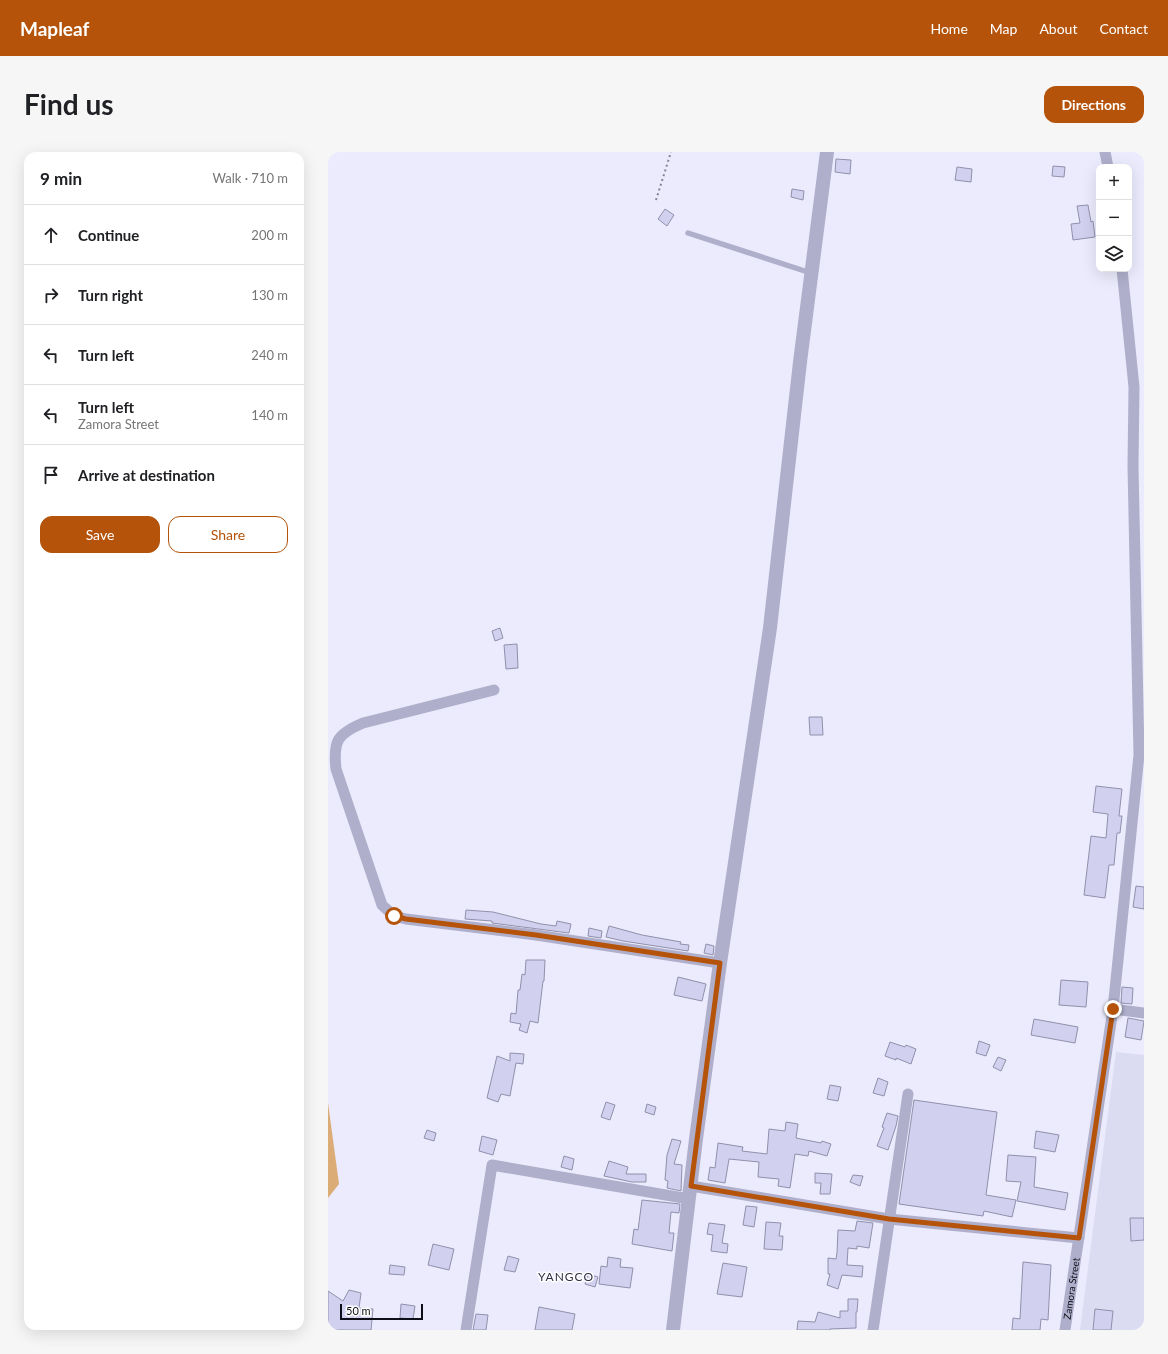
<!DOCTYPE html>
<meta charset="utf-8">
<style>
body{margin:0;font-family:Lato,sans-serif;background:#f6f6f6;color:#202124}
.controls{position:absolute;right:12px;top:12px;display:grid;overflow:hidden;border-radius:8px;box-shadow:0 4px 16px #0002}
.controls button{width:36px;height:36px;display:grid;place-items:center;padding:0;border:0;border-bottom:1px solid #e0e0e0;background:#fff;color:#202124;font:20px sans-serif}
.scale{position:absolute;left:12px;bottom:10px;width:83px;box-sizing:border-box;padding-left:4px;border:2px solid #0e0e18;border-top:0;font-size:11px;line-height:14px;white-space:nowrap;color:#0e0e18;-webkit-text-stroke:3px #fff;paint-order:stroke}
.stop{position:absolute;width:12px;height:12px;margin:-9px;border:3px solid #b45309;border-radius:50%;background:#fff}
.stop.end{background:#b45309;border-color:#fff;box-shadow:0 1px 4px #0008}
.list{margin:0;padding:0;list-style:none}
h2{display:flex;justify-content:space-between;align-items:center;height:52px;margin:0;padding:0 16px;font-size:17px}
h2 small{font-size:13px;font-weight:400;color:#757577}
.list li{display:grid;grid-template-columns:26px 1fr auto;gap:12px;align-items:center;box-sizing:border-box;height:60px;padding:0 16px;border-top:1px solid #e0e0e0}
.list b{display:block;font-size:15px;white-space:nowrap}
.list p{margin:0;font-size:13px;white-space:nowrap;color:#757577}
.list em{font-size:13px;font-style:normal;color:#757577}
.actions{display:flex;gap:8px;padding:12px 16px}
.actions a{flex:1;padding:9px 0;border:1px solid #b45309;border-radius:12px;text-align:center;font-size:14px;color:#b45309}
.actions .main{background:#b45309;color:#fff}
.icon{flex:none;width:22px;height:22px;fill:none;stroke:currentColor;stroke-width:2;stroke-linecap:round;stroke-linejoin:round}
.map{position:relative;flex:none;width:816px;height:1178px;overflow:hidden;border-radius:12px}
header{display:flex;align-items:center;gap:24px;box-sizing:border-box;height:56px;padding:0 20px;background:#b45309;color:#fff}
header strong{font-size:19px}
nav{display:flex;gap:22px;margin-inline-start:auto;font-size:14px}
.intro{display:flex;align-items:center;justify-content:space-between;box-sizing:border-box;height:96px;padding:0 24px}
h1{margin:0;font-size:28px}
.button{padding:10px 18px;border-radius:12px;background:#b45309;color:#fff;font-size:14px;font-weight:700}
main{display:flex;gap:24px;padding:0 24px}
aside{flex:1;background:#fff;border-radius:12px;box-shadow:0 4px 16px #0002}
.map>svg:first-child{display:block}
.built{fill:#dbdbf2}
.water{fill:#dbac76}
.building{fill:#d1d1ef;stroke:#9090ac}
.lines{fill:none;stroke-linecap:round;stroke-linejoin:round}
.path{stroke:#848492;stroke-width:2;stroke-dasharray:2 3;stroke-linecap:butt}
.service{stroke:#afafcc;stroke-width:5.5}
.minor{stroke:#afafcc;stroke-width:11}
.tertiary{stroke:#afafcc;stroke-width:14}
.route{stroke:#b45309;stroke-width:5}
.labels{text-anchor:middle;stroke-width:3;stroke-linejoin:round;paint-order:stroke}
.street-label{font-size:10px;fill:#0e0e18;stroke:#fff}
.quarter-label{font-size:12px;letter-spacing:1px;fill:#313047;stroke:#fff}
</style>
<header>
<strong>Mapleaf</strong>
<nav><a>Home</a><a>Map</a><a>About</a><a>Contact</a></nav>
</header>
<div class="intro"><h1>Find us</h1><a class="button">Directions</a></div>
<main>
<aside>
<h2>9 min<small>Walk · 710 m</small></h2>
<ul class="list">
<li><svg class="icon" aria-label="ahead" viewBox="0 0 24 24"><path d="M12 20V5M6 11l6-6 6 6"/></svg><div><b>Continue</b></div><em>200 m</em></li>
<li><svg class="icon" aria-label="right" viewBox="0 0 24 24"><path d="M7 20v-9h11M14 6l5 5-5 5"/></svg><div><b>Turn right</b></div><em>130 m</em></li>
<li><svg class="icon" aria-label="left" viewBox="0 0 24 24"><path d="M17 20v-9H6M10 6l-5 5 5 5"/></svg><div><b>Turn left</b></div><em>240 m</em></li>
<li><svg class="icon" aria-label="left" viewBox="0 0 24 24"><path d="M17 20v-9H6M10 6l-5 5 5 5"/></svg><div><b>Turn left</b><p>Zamora Street</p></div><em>140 m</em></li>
<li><svg class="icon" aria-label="arrive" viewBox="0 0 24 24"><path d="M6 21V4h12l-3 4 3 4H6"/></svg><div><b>Arrive at destination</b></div></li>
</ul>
<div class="actions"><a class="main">Save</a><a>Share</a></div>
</aside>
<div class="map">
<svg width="816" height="1178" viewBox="0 0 816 1178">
<rect width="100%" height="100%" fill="#ebebfd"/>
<path class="built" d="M788 900 816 903V1178H752Z"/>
<path class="water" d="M0 951 11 1032 0 1046Z"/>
<path class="building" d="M508 7 523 8 522 22 507 20Z
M725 14 737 15 736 25 724 24Z
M629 15 644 17 643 30 627 28Z
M464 37 476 39 475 48 463 45Z
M760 53 763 70 765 69 767 85 745 88 743 72 752 71 749 54Z
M337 57 346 63 339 74 330 67Z
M172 476 175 486 167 489 164 479Z
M189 492 190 516 178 517 176 493Z
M481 565H494L495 583H482Z
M768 634 794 637 791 664H794L792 681H789L786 713H781L777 746 756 743 763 684 778 686 780 662 765 660Z
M808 734 816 735V757L805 755Z
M138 758 165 760 213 772 228 774 229 769 243 772 241 781 164 771V769L137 767Z
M281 774 314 783 353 790 352 792 361 793 360 799 295 789 278 785Z
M261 776 274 779 273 786 260 784Z
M378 792 386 794 385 803 376 801Z
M198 808H217L216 829H215L210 871 202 869 199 881 191 878 193 872 182 870 183 861 188 862 190 838H192L194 822 197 823Z
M350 825 378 832 374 849 346 843Z
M733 828 760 830 758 855 731 853Z
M794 835 805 836 804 852 793 851Z
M800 866 816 869 813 888 797 885Z
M706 867 750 875 747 891 703 883Z
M651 889 662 893 658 904 648 901Z
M562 890 577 895 578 893 588 897 583 912 568 906V908L557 904Z
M182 901 196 902 195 912 188 911 182 944 173 942 170 950 159 946 169 904 182 909Z
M670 905 678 908 673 919 665 915Z
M550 926 560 930 556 944 545 941Z
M502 933 513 935 510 949 499 947Z
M586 948 669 960 658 1043 688 1048 684 1065 656 1059 655 1064 571 1052Z
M278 950 287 953 282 968 273 965Z
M319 952 328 955 326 963 317 960Z
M559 961 570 964 568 974 560 998 549 994 556 976 554 975Z
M458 970 470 972 468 986 493 991 494 989 503 992 499 1004 481 999 480 1004 467 1002 462 1036 450 1034 451 1027 430 1025 431 1010 401 1007 397 1031 380 1028 382 1015 387 1016 390 991 415 995 414 999 439 1002 441 977 457 979Z
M99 978 108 981 106 989 96 986Z
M708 979 731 983 727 1000 706 996Z
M154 984 169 988 165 1003 151 999Z
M344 987 353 989 346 1012 354 1013 353 1039 339 1036 340 1029 337 1028 339 1003Z
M680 1003 708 1005 706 1035 740 1041 737 1058 689 1049 693 1030 678 1029Z
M236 1004 246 1007 244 1018 233 1015Z
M281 1009 300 1015 298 1022H318V1030H304L276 1024Z
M487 1021 504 1022 502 1042H492L493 1031H487Z
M525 1023 535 1024 532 1034 522 1030Z
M314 1048 352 1052 351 1061 343 1060 341 1081H346L344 1099 304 1092 306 1077 310 1078Z
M418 1054 429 1055 426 1075 415 1073Z
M802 1066H816V1088L803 1089Z
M529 1069 545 1071 541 1096 529 1094V1097L520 1096 519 1113 535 1114 534 1125 514 1123 510 1137 499 1133 502 1122H500V1106L508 1107 509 1101 510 1078 527 1079Z
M438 1070 453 1071 451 1084H455L454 1098 436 1097Z
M381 1071 397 1073 394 1091 400 1092 399 1101 383 1099 385 1083 379 1082Z
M105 1092 126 1097 121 1118 100 1113Z
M180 1104 191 1107 187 1120 176 1118Z
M280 1105 293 1107 292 1115 305 1116 302 1136 271 1132 273 1114 279 1115Z
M695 1110 723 1113 720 1168 713 1167 712 1178H684L685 1166 692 1167Z
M395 1111 419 1115 414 1145 389 1142Z
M62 1113 77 1115 76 1123 61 1122Z
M260 1122 270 1125 267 1135 257 1132Z
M21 1138 33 1141 31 1156 45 1157 43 1178H0V1139L15 1149Z
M520 1147H530L529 1160H528V1176L502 1177V1178H469L470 1169 487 1170 490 1160 512 1166V1159H520Z
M73 1152 87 1154 85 1167 72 1166Z
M211 1155 247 1162 244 1178H207Z
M767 1157 785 1159 783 1178H765Z
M148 1162 160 1163 158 1178H145Z"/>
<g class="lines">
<path class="path" d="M328 48 343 0"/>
<path class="service" d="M360 81 483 121"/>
<g class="minor">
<path d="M777 0 780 15"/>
<path d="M166 538 35 571C9 582 5 589 8 617L54 753 66 764 78 767 208 783 392 811"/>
<path d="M785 857 816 861"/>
<path d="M363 1034 561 1067 751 1086"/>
<path d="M138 1178 164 1013 361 1047"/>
<path d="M545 1178 580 942"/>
<path id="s1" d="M737 1178 785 857 811 603 805 314 806 235 794 117"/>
</g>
<path class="tertiary" d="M345 1178 368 987 392 811 442 476 472 210 499 0"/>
</g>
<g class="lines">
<path class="route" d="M66 764 78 767 208 783 392 811 363 1034 561 1067 751 1086 785 857"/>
</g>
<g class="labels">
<g class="street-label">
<text dy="4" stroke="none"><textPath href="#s1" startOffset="42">Zamora Street</textPath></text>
</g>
<g class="quarter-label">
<text x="238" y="1129">YANGCO</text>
</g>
</g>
</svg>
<div class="controls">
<button>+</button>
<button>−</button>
<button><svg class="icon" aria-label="layers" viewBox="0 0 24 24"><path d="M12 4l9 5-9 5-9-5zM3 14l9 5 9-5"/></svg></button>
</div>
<div class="scale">50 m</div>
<div class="stop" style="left:66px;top:764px"></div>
<div class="stop end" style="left:785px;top:857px"></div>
</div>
</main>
